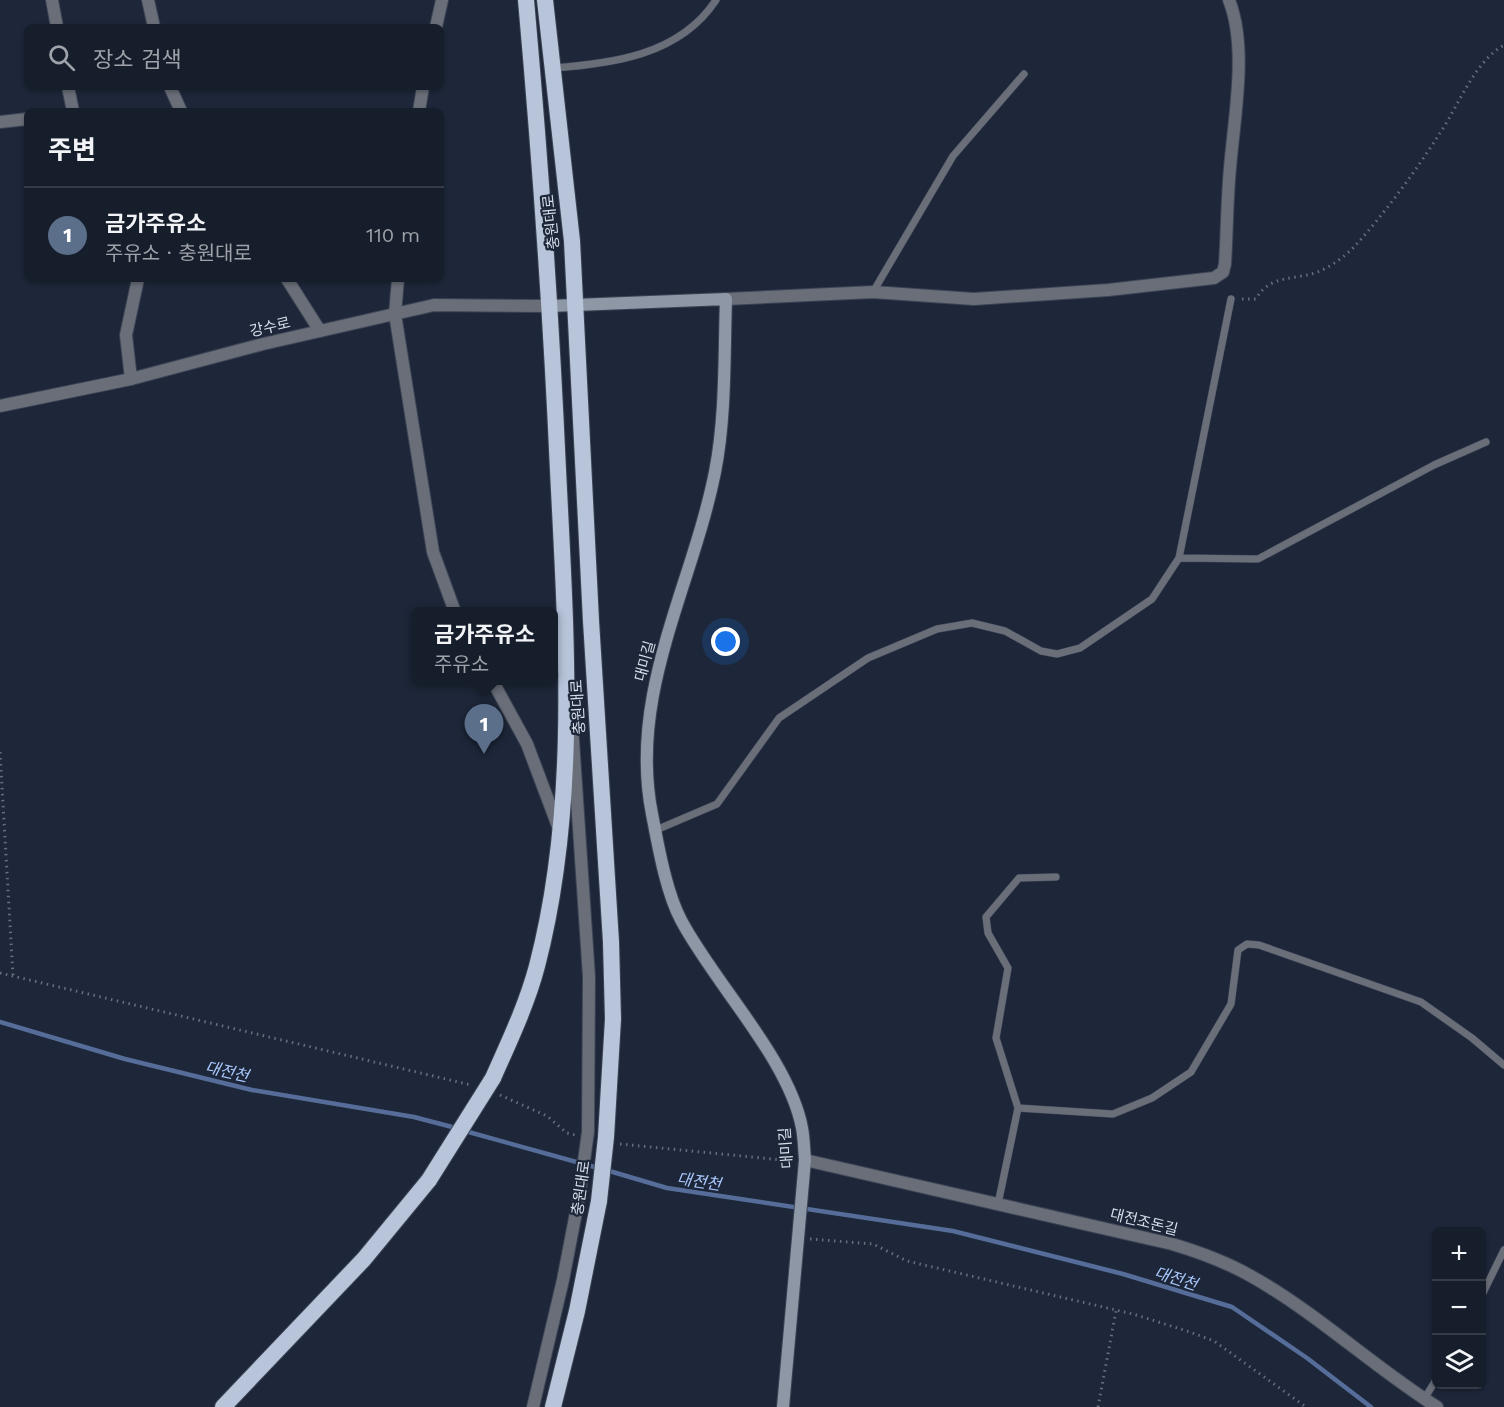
<!DOCTYPE html>
<html lang="ko">
<meta charset="utf-8">
<style>
body{margin:0;font-family:"Work Sans","Noto Sans KR",sans-serif;background:#232a37;color:#f1f3f6}
.controls{position:absolute;right:18px;bottom:18px;display:grid;overflow:hidden;border-radius:9px;box-shadow:0 2px 4px #0004}
.controls button{width:54px;height:54px;display:grid;place-items:center;padding:0;border:0;border-bottom:2px solid #353b47;background:#161d2b;color:#f1f3f6;font:30px sans-serif}
.you{position:absolute;left:726px;top:642px;width:21px;height:21px;margin:-15px;border:4px solid #fff;border-radius:50%;background:#1a73e8;box-shadow:0 0 0 9px #1a73e833}
.badge{display:grid;place-items:center;width:39px;height:39px;border-radius:50%;background:#db2777;color:#fff;font-size:20px;font-weight:700}
.pin{position:absolute;translate:-50% -50px;filter:drop-shadow(0 2px 3px #0008)}
.pin::after{content:'';position:absolute;top:32px;width:21px;height:18px;background:inherit;clip-path:polygon(0 0,100% 0,50% 100%)}
.popup{position:absolute;left:411px;top:607px;width:147px;height:78px;box-sizing:border-box;display:grid;place-content:center;border-radius:9px;background:#161d2b;filter:drop-shadow(0 2px 4px #0005);font-size:20px;white-space:nowrap;color:#9ea2a9}
.popup b{font-size:22px;color:#f1f3f6}
.popup::after{content:'';position:absolute;left:50%;top:100%;margin-left:-12px;border:12px solid transparent;border-top-color:#161d2b}
.list{margin:0;padding:0;list-style:none}
h2{display:flex;justify-content:space-between;align-items:center;height:78px;margin:0;padding:0 24px;font-size:26px}
h2 small{font-size:20px;font-weight:400;color:#9ea2a9}
.list li{display:grid;grid-template-columns:39px 1fr auto;gap:18px;align-items:center;box-sizing:border-box;height:96px;padding:0 24px;border-top:2px solid #353b47}
.list b{display:block;font-size:22px;white-space:nowrap}
.list p{margin:0;font-size:20px;white-space:nowrap;color:#9ea2a9}
.list em{font-size:20px;font-style:normal;color:#9ea2a9}
.icon{flex:none;width:33px;height:33px;fill:none;stroke:currentColor;stroke-width:2;stroke-linecap:round;stroke-linejoin:round}
.map{position:relative;flex:none;width:1504px;height:1407px;overflow:hidden}
.search{position:absolute;background:#161d2b;box-shadow:0 2px 4px #0004;left:24px;top:24px;width:420px;height:66px;display:flex;align-items:center;gap:15px;box-sizing:border-box;padding:0 21px;border-radius:9px;color:#9ea2a9;font-size:22px}
.panel{position:absolute;background:#161d2b;box-shadow:0 2px 4px #0004;left:24px;top:108px;width:420px;height:174px;border-radius:9px}
.map>svg:first-child{display:block}
.lines{fill:none;stroke-linecap:round;stroke-linejoin:round}
.stream{stroke:#556d98;stroke-width:4.5}
.service-casing{stroke:#3b4455;stroke-width:8}
.minor-casing{stroke:#3b4455;stroke-width:14}
.tertiary-casing{stroke:#3b4455;stroke-width:14}
.secondary-casing{stroke:#3b4455;stroke-width:14}
.trunk-casing{stroke:#3b4455;stroke-width:18}
.path{stroke:#666f7e;stroke-width:3;stroke-dasharray:1.5 4.5;stroke-linecap:butt}
.service{stroke:#696e78;stroke-width:7}
.minor{stroke:#696e78;stroke-width:12}
.tertiary{stroke:#696e78;stroke-width:12}
.secondary{stroke:#8e97a6;stroke-width:12}
.trunk{stroke:#b7c4da;stroke-width:16}
.tertiary-bridge-casing{stroke:#3b4455;stroke-width:14;stroke-linecap:butt}
.trunk-bridge-casing{stroke:#3b4455;stroke-width:18;stroke-linecap:butt}
.tertiary-bridge{stroke:#696e78;stroke-width:12}
.trunk-bridge{stroke:#b7c4da;stroke-width:16}
.labels{text-anchor:middle;stroke-width:4.5;stroke-linejoin:round;paint-order:stroke}
.street-label{font-size:15px;fill:#d7deea;stroke:#1d2739}
.water-label{font-size:16px;font-style:italic;fill:#aac9fe;stroke:#1d2739}
</style>
<div class="map">
<svg width="1504" height="1407" viewBox="0 0 1504 1407">
<rect width="100%" height="100%" fill="#1d2739"/>
<g class="lines">
<path class="stream" d="M0 1022 125 1059 252 1090 414 1117 456 1128
M465 1131 598 1168
M606 1170 667 1188 953 1231 1123 1274 1232 1307 1307 1358 1371 1407"/>
<defs>
<path id="service" d="M552 68C612 64 680 55 716 0
M873 292 953 156 1024 74
M1179 558 1258 559 1434 465 1486 442
M656 830 717 804 779 718 868 658 937 629 972 623 1005 631 1041 651 1057 654 1080 648 1152 599 1179 558 1231 299
M1018 1108 1113 1114 1152 1098 1191 1072 1231 1004 1238 950 1247 944 1259 945 1421 1002 1472 1038 1504 1065
M998 1204 1018 1108 996 1038 1008 968 988 933 986 917 1019 878 1056 877
M1482 1295 1504 1250
M1424 1399 1436 1380"/>
<path id="minor" d="M52 0 57 27
M148 0 154 27
M436 27 442 0
M68 87 73 111
M170 87 181 111
M419 111 423 87
M0 122 27 119
M287 279 320 331
M398 279 395 314 433 552 455 612
M726 299 873 292 974 299 1108 290 1214 278 1223 272 1225 264C1227 232 1227 200 1230 168 1234 118 1248 48 1229 0
M131 379 126 335 138 279
M553 669 567 658
M492 680 527 744 559 829"/>
<path id="tertiary" d="M0 406 131 379 263 344 434 305 550 306
M572 725 589 977 588 1132
M805 1160 1172 1244C1199 1252 1224 1261 1249 1275 1316 1312 1372 1366 1437 1407
M533 1407 563 1280 579 1197"/>
<path id="secondary" d="M550 306 726 299C724 356 726 416 715 472 692 587 628 694 652 814 658 845 666 892 681 920 714 983 789 1059 802 1128 804 1138 804 1149 805 1160L783 1407"/>
<path id="trunk" d="M545 0 572 241 591 621 611 942 613 1019 606 1137
M493 1078C509 1042 527 1004 537 966 579 805 566 634 558 470 551 313 540 157 526 0
M223 1407 364 1259 429 1180
M553 1407 577 1311 599 1201"/>
</defs>
<use href="#service" class="service-casing"/>
<use href="#minor" class="minor-casing"/>
<use href="#tertiary" class="tertiary-casing"/>
<use href="#secondary" class="secondary-casing"/>
<use href="#trunk" class="trunk-casing"/>
<path class="path" d="M1242 299H1256C1270 273 1297 281 1320 271 1332 266 1345 256 1354 247 1385 213 1415 172 1440 133 1459 105 1474 62 1504 45
M0 752 13 976
M0 973 471 1085
M500 1095 547 1116 567 1133 575 1135
M620 1144 792 1161
M810 1239 873 1244 907 1261 1133 1314 1187 1331 1214 1341 1306 1407
M1098 1407 1116 1311"/>
<use href="#service" class="service"/>
<use href="#minor" class="minor"/>
<use href="#tertiary" class="tertiary"/>
<use href="#secondary" class="secondary"/>
<use href="#trunk" class="trunk"/>
<defs>
<path id="tertiary-bridge" d="M579 1197 588 1132"/>
<path id="trunk-bridge" d="M429 1180 493 1078
M599 1201 606 1137"/>
</defs>
<use href="#tertiary-bridge" class="tertiary-bridge-casing"/>
<use href="#trunk-bridge" class="trunk-bridge-casing"/>
<use href="#tertiary-bridge" class="tertiary-bridge"/>
<use href="#trunk-bridge" class="trunk-bridge"/>
</g>
<g class="labels">
<g class="street-label">
<text transform="translate(551 222) rotate(-96)" y="5">충원대로</text>
<text transform="translate(270 327) rotate(-13)" y="5">강수로</text>
<text transform="translate(645 661) rotate(-75)" y="5">대미길</text>
<text transform="translate(578 707) rotate(-93)" y="5">충원대로</text>
<text transform="translate(786 1148) rotate(-94)" y="5">대미길</text>
<text transform="translate(581 1188) rotate(-82)" y="5">충원대로</text>
<text transform="translate(1144 1222) rotate(14)" y="5">대전조돈길</text>
</g>
<g class="water-label">
<text transform="translate(227 1071) rotate(13)" y="6">대전천</text>
<text transform="translate(699 1181) rotate(8)" y="6">대전천</text>
<text transform="translate(1176 1278) rotate(17)" y="6">대전천</text>
</g>
</g>
</svg>
<div class="controls">
<button>+</button>
<button>−</button>
<button><svg class="icon" aria-label="layers" viewBox="0 0 24 24"><path d="M12 4l9 5-9 5-9-5zM3 14l9 5 9-5"/></svg></button>
</div>
<div class="you"></div>
<div class="pin badge" style="left:484px;top:754px;background:#5c6f8a">1</div>
<div class="popup"><b>금가주유소</b>주유소</div>
<div class="search"><svg class="icon" aria-label="search" viewBox="0 0 24 24"><circle cx="10" cy="10" r="6"/><path d="M15 15l6 6"/></svg>장소 검색</div>
<section class="panel">
<h2>주변<small></small></h2>
<ul class="list">
<li><span class="badge" style="background:#5c6f8a">1</span><div><b>금가주유소</b><p>주유소 · 충원대로</p></div><em>110 m</em></li>
</ul>
</section>
</div>
